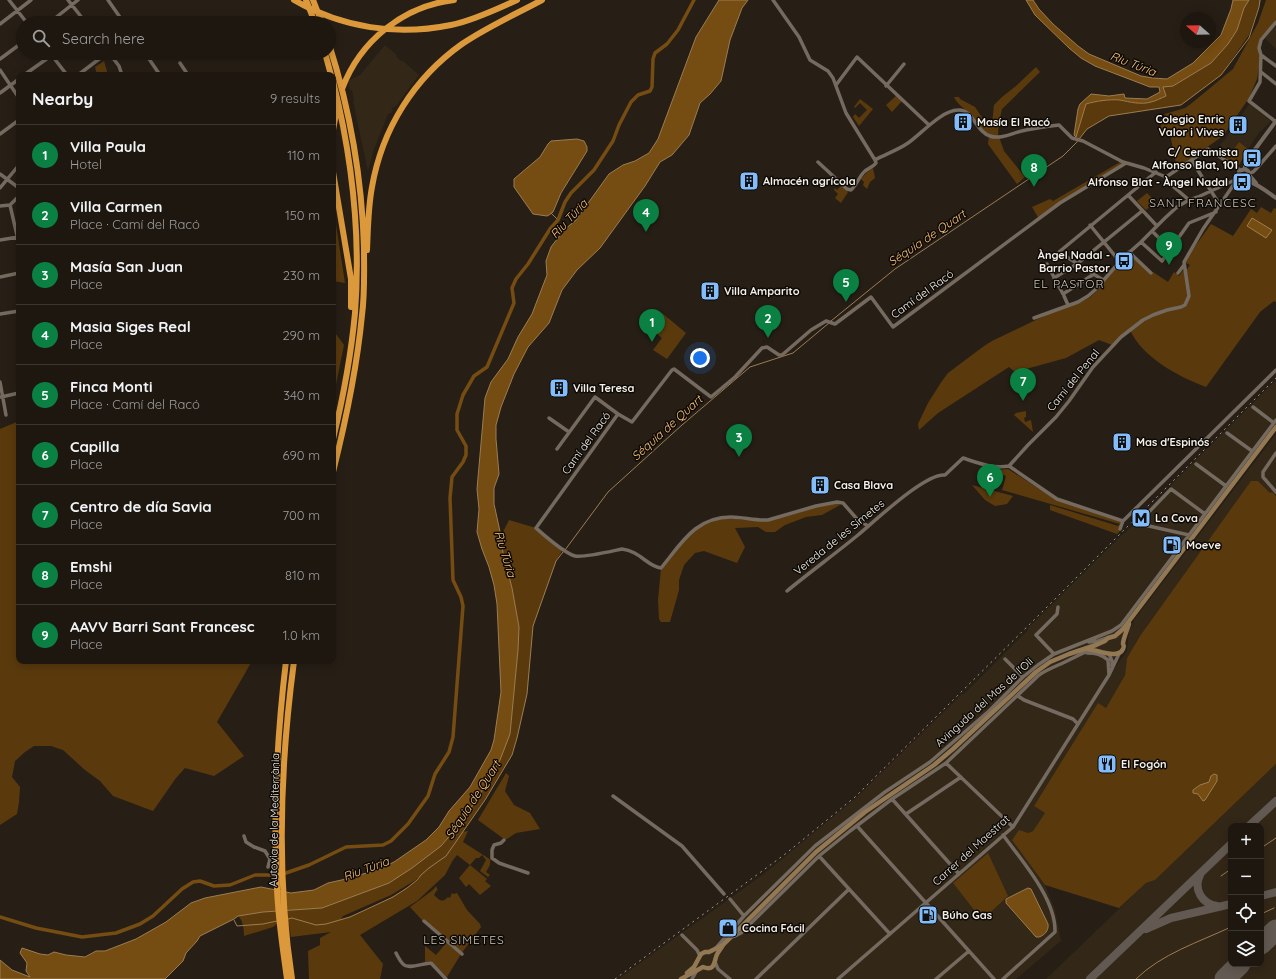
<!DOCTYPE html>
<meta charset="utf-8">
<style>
body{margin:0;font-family:Quicksand,sans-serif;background:#252019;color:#f1f3f6}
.controls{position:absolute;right:12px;bottom:12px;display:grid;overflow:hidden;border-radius:8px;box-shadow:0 2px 10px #0003}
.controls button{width:36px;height:36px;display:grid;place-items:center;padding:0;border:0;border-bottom:1px solid #3b3630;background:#1d1710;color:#f1f3f6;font:20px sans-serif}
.compass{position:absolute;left:1180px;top:12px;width:36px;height:36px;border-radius:50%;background:#1d1710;box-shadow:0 2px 10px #0003;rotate:290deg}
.you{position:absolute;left:700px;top:358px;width:14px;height:14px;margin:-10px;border:3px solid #fff;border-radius:50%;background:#1a73e8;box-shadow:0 0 0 6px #1a73e833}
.badge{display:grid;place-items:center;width:26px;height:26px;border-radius:50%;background:#0b8043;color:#fff;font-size:13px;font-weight:700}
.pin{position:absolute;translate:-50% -33px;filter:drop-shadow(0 1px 2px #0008)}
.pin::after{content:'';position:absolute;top:21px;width:14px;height:12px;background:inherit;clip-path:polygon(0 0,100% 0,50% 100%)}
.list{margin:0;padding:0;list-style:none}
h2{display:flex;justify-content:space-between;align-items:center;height:52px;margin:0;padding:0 16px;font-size:17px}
h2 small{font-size:13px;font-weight:400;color:#a09f9f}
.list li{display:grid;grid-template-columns:26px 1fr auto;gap:12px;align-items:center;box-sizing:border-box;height:60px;padding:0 16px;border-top:1px solid #3b3630}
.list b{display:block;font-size:15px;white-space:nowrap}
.list p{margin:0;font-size:13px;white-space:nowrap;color:#a09f9f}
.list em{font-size:13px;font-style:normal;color:#a09f9f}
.icon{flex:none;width:22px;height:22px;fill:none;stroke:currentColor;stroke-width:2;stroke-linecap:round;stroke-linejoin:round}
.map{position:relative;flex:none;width:1276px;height:979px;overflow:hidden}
.search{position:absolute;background:#1d1710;box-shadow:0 2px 10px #0003;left:16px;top:16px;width:320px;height:44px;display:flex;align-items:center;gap:10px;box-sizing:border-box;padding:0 14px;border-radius:22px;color:#a09f9f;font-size:15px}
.panel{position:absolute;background:#1d1710;box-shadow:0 2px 10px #0003;left:16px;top:72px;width:320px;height:592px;border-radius:8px}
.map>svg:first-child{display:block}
.built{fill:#332718;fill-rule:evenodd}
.green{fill:#5a3a0d;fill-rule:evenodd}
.water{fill:#754c11;stroke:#9c7d52}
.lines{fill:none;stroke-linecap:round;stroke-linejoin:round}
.stream{stroke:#9c7d52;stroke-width:1}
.canal{stroke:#754c11;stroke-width:3.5}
.taxiway{stroke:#625a52;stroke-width:8}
.runway{stroke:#625a52;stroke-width:21}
.minor{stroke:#746a5f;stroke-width:3.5}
.tertiary{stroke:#746a5f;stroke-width:4}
.secondary{stroke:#937854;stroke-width:4.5}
.motorway{stroke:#dc993c;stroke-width:6}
.rail{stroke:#9d968e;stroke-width:1;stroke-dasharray:2 4;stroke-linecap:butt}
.labels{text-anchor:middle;stroke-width:3;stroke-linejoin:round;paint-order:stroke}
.poi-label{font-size:11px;font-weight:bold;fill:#f6f0ea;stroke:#0d0a06;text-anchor:start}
.street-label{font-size:11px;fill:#f6f0ea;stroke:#0d0a06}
.water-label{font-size:12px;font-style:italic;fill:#fcc178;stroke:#0d0a06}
.neighbourhood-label{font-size:12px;letter-spacing:1px;fill:#cec4b8;stroke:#0d0a06}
</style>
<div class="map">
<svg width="1276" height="979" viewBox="0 0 1276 979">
<rect width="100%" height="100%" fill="#271f16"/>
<path class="built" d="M1276 23V49L1265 38Z
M385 45 397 55 396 56 401 61 402 60 419 75 396 106 392 108 391 109 393 110 391 113 388 114 374 149 368 171 353 101H354L352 90H350L348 81 360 75Z
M1249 104 1271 121 1258 134 1248 149 1238 143 1226 159 1220 155V149L1221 143 1224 141Z
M1276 380V420L1194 527 1129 618 1114 669 1127 651 1129 629 1132 627 1134 620 1276 434V496L1272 492 1270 494 1258 481 1251 482 1140 636 1127 658 1125 675 1106 708 1098 704 1034 806 1045 813 1033 831 1028 833 1023 832 1012 840 1045 885 1055 910 1061 941 1016 979H618L765 873 856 798 962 694H964L1028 630V628L1121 536 1131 527H1134L1171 487V485Z
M1276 764V979H1046L1146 883 1155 880ZM1231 826H1261V964H1231Z"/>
<path class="green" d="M1249 0H1261L1249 35 1221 75 1181 105 1109 116 1087 129 1079 139 1076 137 1086 104C1096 101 1109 99 1120 100 1130 102 1141 105 1151 102 1156 101 1161 98 1166 96L1162 86H1173L1211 63 1228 44 1237 30 1244 8Z
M1266 0H1276V19L1261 40 1259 48 1261 55 1257 79 1249 98 1223 136 1177 168 1170 134 1158 133 1165 114 1185 108 1192 103 1233 69 1258 23Z
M104 61 108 75H97L95 67Z
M1036 67 1040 72 1002 109 999 123 998 134 1004 151 1025 177 1017 184 988 144 989 135C981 131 975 120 969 113 964 108 957 104 954 97H959L960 99 975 107 983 119 992 124 994 105 1002 97 1016 86Z
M896 96 902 101 892 112 886 105Z
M860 99 873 109 859 126 853 117 855 114 859 118 867 110 860 103 855 108 854 107Z
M1239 142 1248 149 1239 165 1236 166 1226 159Z
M1122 161 1126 163 1083 189 1039 219 1032 207 1050 199 1053 201Z
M873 168 875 178 870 182 867 189 863 185 864 182 861 179 867 172Z
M842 185 848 192 841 203 835 198 838 194 834 190 835 188 837 190Z
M1147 193 1156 202 1146 210 1137 201Z
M1261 207 1271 213 1274 208 1276 209V302L1274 301 1260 312 1206 387C1179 377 1142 357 1130 330L1112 345 1099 340 1066 358 1015 372 1009 367 938 413 919 430 918 424 928 403 942 381 948 373 984 346 992 341 1065 306 1079 303 1089 298 1098 290 1104 281 1129 255H1131L1151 275 1153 272 1168 282 1174 272 1179 276 1184 269 1186 271 1190 265 1184 262 1211 224 1233 236 1251 209 1257 213Z
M334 212 345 283 333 281V213Z
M662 313 686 333 667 359 653 350 662 338 651 329Z
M333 330 344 345 333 399Z
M1026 411V417L1024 418 1025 422 1031 420 1033 432 1014 415 1016 413Z
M19 421V661H252L217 722 244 756 214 776 185 768 176 778 153 811 113 796 100 781 85 770 63 750 51 746H34L25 752 15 761 12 777 20 787 19 802 17 814 0 825V429Z
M1008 469 1055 499 1121 522 1119 532 1117 534 1050 510V505L1118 526 1120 524 1002 490 1006 476 995 473 998 470Z
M1251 481H1258L1270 493 1272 492 1276 496V764L1155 880 1146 883 1119 908 1045 885 1012 840 1019 830 1028 833 1033 831 1045 813 1034 806 1098 703 1106 708 1125 675 1127 658 1140 636Z
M972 485 1013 496 1007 504 995 506 985 500Z
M837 502 840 505 822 515 806 517 785 525 775 532H766L758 527 735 528 745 547 737 563 704 551 695 553 684 565 679 580V590L670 622H661L659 619 658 600 661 568 691 532 712 520 723 518 761 521 807 509Z
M509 520 536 528 563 549 556 561 533 626 527 694 517 738 512 755 485 800 463 832 468 831 463 842 491 860 490 861V865L486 872 490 875 488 877 480 871 486 860 482 855 479 858H476L470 865 487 879 485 881 491 886 480 895 469 884 466 887 459 878 470 865 457 855 453 860 445 875 417 901 360 935 383 964 380 979H309L308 951 320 945V938L331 932 291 937 289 924 278 923 273 927 244 936C244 929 243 920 238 916L263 912 322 908 389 883 441 846 460 824 482 791 510 734 518 650 519 627 512 588 503 553 501 536ZM420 876C413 889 356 916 341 919L343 916 391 895 414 881Z
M506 773 509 776 505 791 514 805 530 813 540 829 516 833 507 839H504L478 820Z
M988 853 1008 896 982 920 953 883Z
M436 886 438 891 437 890 434 895C440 901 442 903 448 897L450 898 452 893 454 894 457 893 467 910 480 924 481 927 461 954 447 977 431 961 425 962V946L436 955 447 942 422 920 410 907 433 890Z"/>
<path class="water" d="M719 0H748L742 8 730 40 721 81 710 94 700 103 689 135 672 155 660 162 645 186 600 248 577 270 562 290 549 323 528 347 514 374 501 407 496 425V439L499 474 494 488V504L501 536 503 553 512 588 519 627 518 650 510 734 500 760 482 791 460 824 441 846 412 868 389 883 322 908 263 912 238 916 234 919 200 936 197 941 186 953 183 961 165 979H0V960L12 970 30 977 26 971 27 963 20 953 22 948 40 954 48 955 54 952 66 955 85 957 96 951H105L136 939 166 922 191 903 205 898 261 887 291 893 314 890 328 883 346 879 380 869 394 862 426 840 439 827 449 811 470 787 491 750 494 740 501 692 497 604 494 585 489 567 482 549 477 532 479 509 477 489 485 398 491 382 508 359 518 337 532 314 547 275 546 261 551 247 564 230 576 220 609 174 623 165 635 161 649 153 658 139 696 37Z
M1026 0H1033L1039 9 1053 24 1078 46 1089 54 1141 76 1153 78 1167 79 1193 63 1221 35 1231 9 1233 0H1249L1244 8 1237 30 1228 44 1211 63 1173 86 1163 87 1166 96C1161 98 1156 101 1151 102 1141 105 1130 102 1120 100 1110 99 1096 101 1086 104L1076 137 1074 135 1078 109 1080 104 1091 94 1109 96 1124 94 1125 98 1147 99 1160 92 1159 87H1150L1095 66 1081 58 1069 48 1035 15Z
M577 139 584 141 587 147V151L561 193 553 212 549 215 547 216 533 214 514 187V179L540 157 548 144 551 141Z
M1252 218 1272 230 1266 238 1247 226Z
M1214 774 1217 775V781L1205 800 1203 801 1198 794 1193 793V790L1200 785 1209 782 1211 776Z
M1028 888 1031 889 1048 924C1049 930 1045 935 1039 937H1036L1006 903V899Z"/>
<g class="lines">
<path class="stream" d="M551 213 558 220
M831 321 895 269 1063 156 1076 143 1087 129 1109 116 1181 105 1221 75 1249 38 1259 7 1260 0
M565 550 608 492 682 425 750 367 793 353 829 323
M1261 848 1276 838
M1221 876 1231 869
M1261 914 1274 908
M288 919 292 918 316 925 326 924 350 917 393 897 407 888 417 880 421 875 429 868 446 856 485 800 512 755 517 738 527 694 533 626 556 561 563 552
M234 920 237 926 263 924 277 921
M1136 979C1161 954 1199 942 1231 927"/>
<path class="canal" d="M283 874 309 865 346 847 383 845 391 841 408 824 428 796 435 774 449 752 453 737 463 606 461 597 453 580 450 498 452 477 463 462 466 455V446L457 430V414L463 395 474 376 487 367 514 303 512 288 516 279 528 264 550 229 558 220 565 202 571 193 594 170 613 141 619 125 631 102 638 95 650 91 652 87 653 59 655 53 667 44 678 30 694 0
M0 917 36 928 82 937 116 933 140 924 153 916 182 889 193 882 200 881 214 886 230 885 255 875H277"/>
<path class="taxiway" d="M1249 826 1276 801
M1200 875C1193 889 1202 904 1217 906
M1261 896 1276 892
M1146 929 1171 918 1231 904
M1090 979 1231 844
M1231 979 1235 969"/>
<path class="runway" d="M1261 944 1276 930
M1225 979 1240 964"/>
<path class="minor" d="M9 0 27 23
M68 0 86 23
M108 0 124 23
M773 0 799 37 810 60 823 68 828 71 833 78 846 113 875 160C886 154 898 150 908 143 921 134 942 110 958 110 973 109 976 132 990 136 1001 140 1014 132 1026 130 1037 128 1048 126 1059 125L1072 138 1083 141 1123 162 1144 168 1166 177 1168 182 1189 200
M49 23 78 0
M0 24 31 0
M50 53 67 75
M109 53 119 66 122 75
M145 53 160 75
M1261 55 1276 66
M0 59 23 42
M180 63 188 75
M0 70 19 98
M1261 72 1276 84
M24 75 55 53
M78 75 107 53
M836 85 857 57 929 125
M886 86 904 64
M0 93 19 79
M1276 122 1249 101 1260 82 1261 55 1259 48 1261 40 1276 22
M0 134 19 120
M1192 161 1218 202 1221 204
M818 162 847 189 851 190C857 185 859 176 865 171 869 168 873 167 876 163L875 160
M1249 173 1253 172 1256 169 1276 146
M0 174 19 188
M1166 177 1208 149 1240 170
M0 188 19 165
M1128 195 1157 226
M19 196 10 205 19 244
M0 206 10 205
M1090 225 1120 262
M1152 231 1170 249
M0 240 18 237
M1141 242 1162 261 1189 223 1216 212
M1129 252 1151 273
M1047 264 1063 294 1094 274
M1178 273 1184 265
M0 277 19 273
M1054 278 1077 264 1142 211
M1103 280 1059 252 1156 172
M1064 296 1068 305
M0 314 19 311
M1034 318 1078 302 1088 296 1095 290 1123 258 1141 242 1165 218 1177 207 1189 200 1198 197 1237 179
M0 382 6 415
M1 397 19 393
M1253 407 1274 423
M549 418 569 432
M1227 433 1252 451
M557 449 595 397 618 414
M1276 453 1263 472V477L1276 492
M1196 464 1226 486
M1009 466 1028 445 1056 417 1069 401 1093 367 1121 337 1143 320 1153 315 1167 310 1181 307 1185 305 1189 296 1184 262 1203 229 1239 177
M1009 466 1057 499 1123 521
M868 526 857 519 843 503 837 502 816 506 768 520C756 521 743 517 731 517 695 517 681 544 661 568 648 567 640 551 622 549 612 551 583 558 575 556 564 553 545 536 536 528L618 414 632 422 672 370 674 369 711 397 735 377 762 348 767 347 779 355H782L811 330 826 321 835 324 871 297 893 327 1060 203 1126 163
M1120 529 1123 521 1276 370
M1189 535 1140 524 1145 516 1171 489 1205 514
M787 591C810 572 835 554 858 535 875 521 925 473 945 475L963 458C978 463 993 469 1009 466
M1089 642 1098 641 1107 638
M1087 653C1096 653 1101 654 1108 660L1109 675
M1054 654 1036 635 1057 614 1058 607
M1109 654 1112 661V666
M1005 659 1023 677
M1018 696 1024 700 1073 719 1078 724
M946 763 1013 827
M613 796 682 846 724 894
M892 799 959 874
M906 814 961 777
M857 826 994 979
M244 836 246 842 254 847 265 851 270 859 268 867
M504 840 501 843 494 845 492 850V858L499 863 528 873
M819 856 890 934
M730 899 744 916
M424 921 462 954
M682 935 697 950 700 956
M731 937 735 936 741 933 819 856 850 831 892 799 946 763 1039 675C1049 668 1060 665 1071 659 1078 656 1083 652 1091 650
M716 948 744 916 815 846 885 792 930 762 989 711 1023 677 1038 665 1054 654 1112 631 1121 625 1276 420
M396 953C398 957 400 961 403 964 408 970 423 963 431 963L446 979
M715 962 718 969 730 979
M692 979 696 972
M756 979 849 889
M838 979 1013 827 1109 675 1119 654
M936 979 969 951
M1003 979 1055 932C1056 899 1022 861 1003 835"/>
<path class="tertiary" d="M1245 169V163L1276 121
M1245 169 1239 171V175L1241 178C1254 182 1265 190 1276 198
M1245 169 1248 171 1249 175 1256 183"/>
<path class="secondary" d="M1088 649C1098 650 1118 660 1123 649 1125 644 1123 647 1123 643 1124 637 1127 630 1129 624
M687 973 694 967 701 954 705 952H709L723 945
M681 979 703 967C714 971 714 964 716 957 717 953 721 949 723 945L816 852 865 812 934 765 953 749 1036 672 1050 662 1069 654 1096 645 1105 641 1108 638 1115 636 1123 629 1276 427"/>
<path class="motorway" d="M294 0C342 28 397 36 451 25 472 21 497 9 517 0
M306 0 315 23
M313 0 322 23
M329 44C350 110 362 178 364 248 364 271 365 293 362 315 357 368 346 420 333 472
M325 53 331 75
M333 81C352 157 361 235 355 313 351 356 343 398 333 439
M342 89C360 41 403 6 454 0
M333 130 338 103
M333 172 351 279V307
M367 250C368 229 368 208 372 187 382 129 414 78 462 44 487 27 516 14 542 0
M286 661C277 736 273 812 277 888 278 919 283 949 287 979
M292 979C276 874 280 767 294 661"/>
<path class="rail" d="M615 979 784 855 827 820 855 797 1041 613 1276 378"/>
</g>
<defs>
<symbol id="building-square" viewBox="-11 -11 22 22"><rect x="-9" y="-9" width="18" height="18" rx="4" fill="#82bcfa" stroke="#0d0a06"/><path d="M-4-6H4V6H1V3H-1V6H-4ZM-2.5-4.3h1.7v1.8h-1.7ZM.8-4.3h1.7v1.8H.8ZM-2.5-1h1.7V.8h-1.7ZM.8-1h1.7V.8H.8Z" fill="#111"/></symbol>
<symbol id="bus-square" viewBox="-11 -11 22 22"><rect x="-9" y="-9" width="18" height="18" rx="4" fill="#82bcfa" stroke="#0d0a06"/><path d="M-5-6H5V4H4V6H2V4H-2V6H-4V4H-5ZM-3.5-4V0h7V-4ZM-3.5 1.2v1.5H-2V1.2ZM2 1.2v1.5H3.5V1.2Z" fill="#111"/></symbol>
<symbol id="metro-square" viewBox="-11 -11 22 22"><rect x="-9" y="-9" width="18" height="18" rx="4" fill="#82bcfa" stroke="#0d0a06"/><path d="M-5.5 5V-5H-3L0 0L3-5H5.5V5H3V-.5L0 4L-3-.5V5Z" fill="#111"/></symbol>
<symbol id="fuel-square" viewBox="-11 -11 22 22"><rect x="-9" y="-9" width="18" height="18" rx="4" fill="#82bcfa" stroke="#0d0a06"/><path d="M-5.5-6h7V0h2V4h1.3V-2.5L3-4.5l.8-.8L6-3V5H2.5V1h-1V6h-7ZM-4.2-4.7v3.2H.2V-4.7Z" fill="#111"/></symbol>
<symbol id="restaurant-square" viewBox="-11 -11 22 22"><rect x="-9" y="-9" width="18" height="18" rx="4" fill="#82bcfa" stroke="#0d0a06"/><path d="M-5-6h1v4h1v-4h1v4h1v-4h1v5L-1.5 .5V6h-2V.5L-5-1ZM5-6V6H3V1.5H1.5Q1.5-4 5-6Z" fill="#111"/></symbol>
<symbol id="shop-square" viewBox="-11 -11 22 22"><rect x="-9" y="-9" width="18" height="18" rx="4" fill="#82bcfa" stroke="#0d0a06"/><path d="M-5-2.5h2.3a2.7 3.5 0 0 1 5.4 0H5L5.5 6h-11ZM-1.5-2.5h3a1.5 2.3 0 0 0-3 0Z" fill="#111"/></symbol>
</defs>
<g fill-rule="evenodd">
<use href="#building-square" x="952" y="111" width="22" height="22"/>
<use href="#building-square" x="1227" y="114" width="22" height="22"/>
<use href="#bus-square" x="1241" y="147" width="22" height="22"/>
<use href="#building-square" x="738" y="170" width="22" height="22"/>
<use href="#bus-square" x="1231" y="171" width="22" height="22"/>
<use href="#bus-square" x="1113" y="250" width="22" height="22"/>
<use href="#building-square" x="699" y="280" width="22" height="22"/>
<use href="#building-square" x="548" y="377" width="22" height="22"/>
<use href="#building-square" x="1111" y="431" width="22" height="22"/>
<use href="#building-square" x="809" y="474" width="22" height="22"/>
<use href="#metro-square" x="1130" y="507" width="22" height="22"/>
<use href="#fuel-square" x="1161" y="534" width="22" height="22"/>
<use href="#restaurant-square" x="1096" y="753" width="22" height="22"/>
<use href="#fuel-square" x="917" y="904" width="22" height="22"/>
<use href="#shop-square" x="717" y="917" width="22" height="22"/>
</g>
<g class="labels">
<g class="poi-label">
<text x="1224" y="123" text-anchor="end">Colegio Enric<tspan x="1224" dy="13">Valor i Vives</tspan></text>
<text x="977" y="126">Masía El Racó</text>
<text x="1238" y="156" text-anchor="end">C/ Ceramista<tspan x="1238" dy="13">Alfonso Blat, 101</tspan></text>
<text x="763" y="185">Almacén agrícola</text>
<text x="1228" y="186" text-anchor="end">Alfonso Blat - Àngel Nadal</text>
<text x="1110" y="259" text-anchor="end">Àngel Nadal -<tspan x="1110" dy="13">Barrio Pastor</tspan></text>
<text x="724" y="295">Villa Amparito</text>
<text x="573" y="392">Villa Teresa</text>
<text x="1136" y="446">Mas d'Espinós</text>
<text x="834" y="489">Casa Blava</text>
<text x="1155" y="522">La Cova</text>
<text x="1186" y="549">Moeve</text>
<text x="1121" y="768">El Fogón</text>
<text x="942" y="919">Búho Gas</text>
<text x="742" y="932">Cocina Fácil</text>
</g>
<g class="street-label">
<text transform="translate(922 294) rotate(-36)" y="4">Camí del Racó</text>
<text transform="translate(1073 380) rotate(-51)" y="4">Camí del Penal</text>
<text transform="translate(586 443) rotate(-54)" y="4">Camí del Racó</text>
<text transform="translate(839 537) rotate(-39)" y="4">Vereda de les Simetes</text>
<text transform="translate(984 702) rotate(-42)" y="4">Avinguda del Mas de l'Oli</text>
<text transform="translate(274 820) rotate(-89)" y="4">Autovia de la Mediterrània</text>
<text transform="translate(971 850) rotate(-42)" y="4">Carrer del Maestrat</text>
</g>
<g class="water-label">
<text transform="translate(1133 64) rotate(21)" y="4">Riu Túria</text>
<text transform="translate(569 219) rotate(-47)" y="4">Riu Túria</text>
<text transform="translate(927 238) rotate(-34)" y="4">Séquia de Quart</text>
<text transform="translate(667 428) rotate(-42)" y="4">Séquia de Quart</text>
<text transform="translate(505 554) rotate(73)" y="4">Riu Túria</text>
<text transform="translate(473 800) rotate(-57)" y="4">Séquia de Quart</text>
<text transform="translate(366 869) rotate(-20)" y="4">Riu Túria</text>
</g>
<g class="neighbourhood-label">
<text x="1203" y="207">SANT FRANCESC</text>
<text x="1069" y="288">EL PASTOR</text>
<text x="464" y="944">LES SIMETES</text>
</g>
</g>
</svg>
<div class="controls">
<button>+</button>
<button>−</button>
<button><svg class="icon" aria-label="locate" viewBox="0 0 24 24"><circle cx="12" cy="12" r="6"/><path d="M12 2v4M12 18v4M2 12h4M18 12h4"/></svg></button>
<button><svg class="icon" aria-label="layers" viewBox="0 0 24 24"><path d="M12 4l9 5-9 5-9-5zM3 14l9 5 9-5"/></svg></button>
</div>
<svg class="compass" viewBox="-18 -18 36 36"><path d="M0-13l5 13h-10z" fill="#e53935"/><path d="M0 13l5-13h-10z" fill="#a09f9f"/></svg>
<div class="you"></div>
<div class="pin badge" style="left:652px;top:342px">1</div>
<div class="pin badge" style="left:768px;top:338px">2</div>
<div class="pin badge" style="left:739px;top:457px">3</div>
<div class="pin badge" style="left:646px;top:232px">4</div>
<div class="pin badge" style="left:846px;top:302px">5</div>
<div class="pin badge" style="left:990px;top:497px">6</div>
<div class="pin badge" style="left:1023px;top:401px">7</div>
<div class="pin badge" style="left:1034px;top:187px">8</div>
<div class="pin badge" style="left:1169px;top:265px">9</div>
<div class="search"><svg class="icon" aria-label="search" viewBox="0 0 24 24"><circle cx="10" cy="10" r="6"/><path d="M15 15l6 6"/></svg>Search here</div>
<section class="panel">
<h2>Nearby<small>9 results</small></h2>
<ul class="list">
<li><span class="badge">1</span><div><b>Villa Paula</b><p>Hotel</p></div><em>110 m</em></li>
<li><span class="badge">2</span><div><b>Villa Carmen</b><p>Place · Camí del Racó</p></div><em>150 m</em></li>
<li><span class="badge">3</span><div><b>Masía San Juan</b><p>Place</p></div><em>230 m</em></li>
<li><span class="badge">4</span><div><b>Masia Siges Real</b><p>Place</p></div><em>290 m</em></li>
<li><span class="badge">5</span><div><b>Finca Monti</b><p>Place · Camí del Racó</p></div><em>340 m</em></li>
<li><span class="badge">6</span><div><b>Capilla</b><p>Place</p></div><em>690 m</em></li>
<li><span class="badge">7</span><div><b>Centro de día Savia</b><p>Place</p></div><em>700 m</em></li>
<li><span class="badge">8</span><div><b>Emshi</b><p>Place</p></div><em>810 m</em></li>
<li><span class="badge">9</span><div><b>AAVV Barri Sant Francesc</b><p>Place</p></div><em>1.0 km</em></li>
</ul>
</section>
</div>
